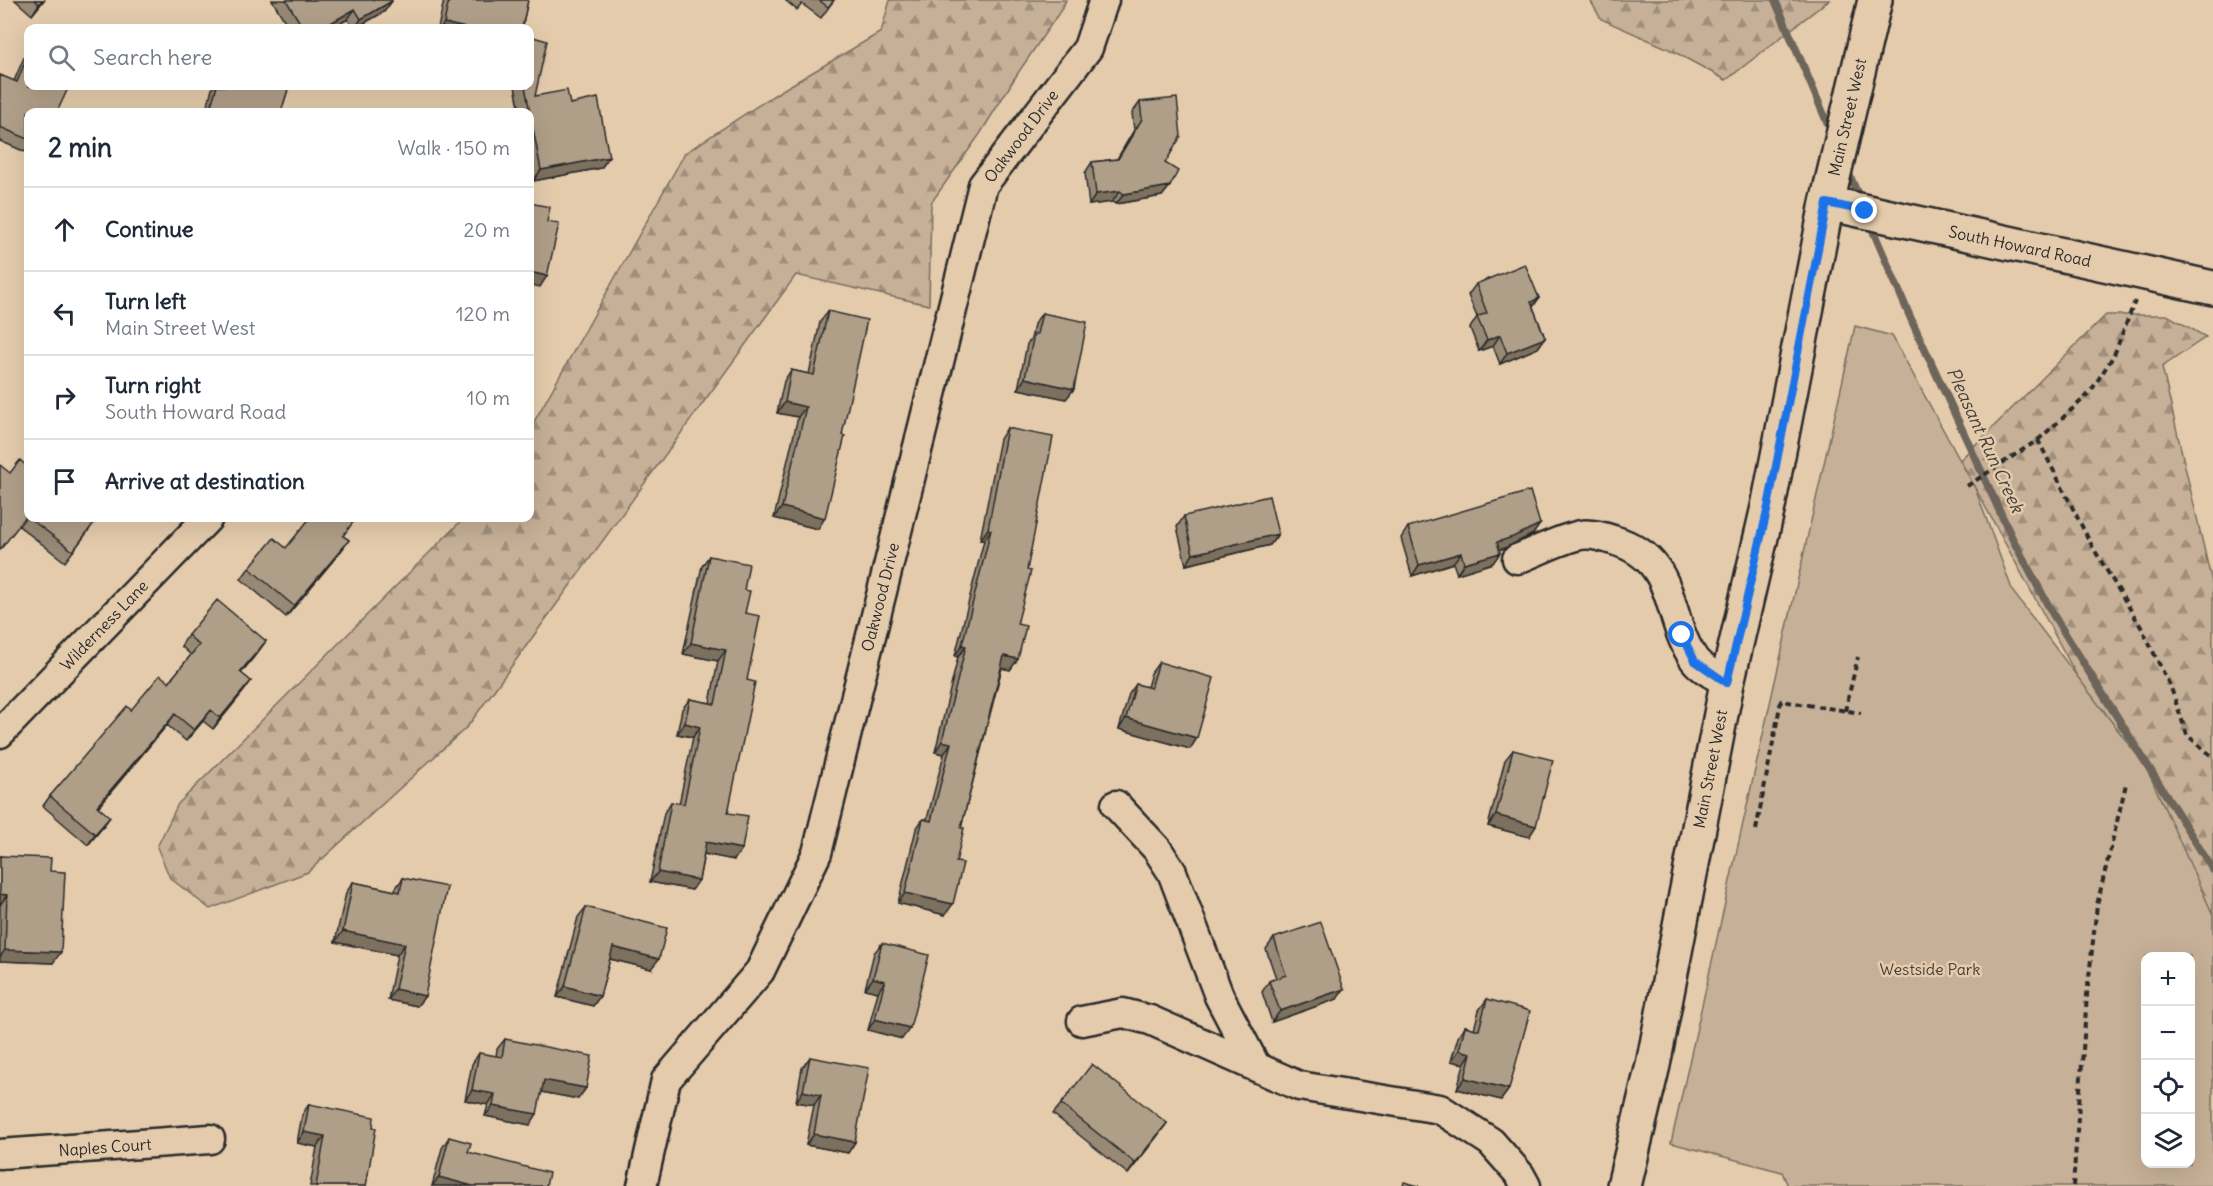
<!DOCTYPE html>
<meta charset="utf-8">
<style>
body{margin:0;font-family:Delius,sans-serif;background:#f2f2f3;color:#1f2937}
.controls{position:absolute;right:18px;bottom:18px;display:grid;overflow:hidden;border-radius:12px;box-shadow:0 6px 24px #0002}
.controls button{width:54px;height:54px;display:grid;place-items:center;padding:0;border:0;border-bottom:2px solid #e0e1e3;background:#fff;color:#1f2937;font:30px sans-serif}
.stop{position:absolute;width:18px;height:18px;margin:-14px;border:4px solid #1a73e8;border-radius:50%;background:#fff}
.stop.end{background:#1a73e8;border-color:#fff;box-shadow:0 2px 6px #0008}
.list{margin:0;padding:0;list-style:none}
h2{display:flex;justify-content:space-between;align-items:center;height:78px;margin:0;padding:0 24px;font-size:26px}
h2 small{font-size:20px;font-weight:400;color:#747a83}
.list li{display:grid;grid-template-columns:39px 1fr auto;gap:18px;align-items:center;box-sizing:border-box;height:84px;padding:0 24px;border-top:2px solid #e0e1e3}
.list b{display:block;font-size:22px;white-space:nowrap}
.list p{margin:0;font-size:20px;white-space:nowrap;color:#747a83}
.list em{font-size:20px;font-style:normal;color:#747a83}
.icon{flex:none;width:33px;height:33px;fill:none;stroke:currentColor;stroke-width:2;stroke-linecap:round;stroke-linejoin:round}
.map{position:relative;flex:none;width:2213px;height:1186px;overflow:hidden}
.search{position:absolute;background:#fff;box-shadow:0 6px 24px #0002;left:24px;top:24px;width:510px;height:66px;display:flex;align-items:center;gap:15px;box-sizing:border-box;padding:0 21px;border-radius:12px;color:#747a83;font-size:22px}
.panel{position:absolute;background:#fff;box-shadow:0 6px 24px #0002;left:24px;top:108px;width:510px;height:414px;border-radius:12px}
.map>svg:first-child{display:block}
.forest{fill:url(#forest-firs);stroke:#786e61;stroke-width:1.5}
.green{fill:#c6b097;stroke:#786e61;stroke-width:1.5;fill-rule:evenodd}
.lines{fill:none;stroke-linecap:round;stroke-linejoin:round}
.stream{stroke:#6e655a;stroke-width:8}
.street-casing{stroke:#2b2b2b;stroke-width:33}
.secondary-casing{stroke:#2b2b2b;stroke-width:38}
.path{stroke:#2b2b2b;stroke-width:4;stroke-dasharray:6 4.5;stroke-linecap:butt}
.street{stroke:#e4cbac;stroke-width:28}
.secondary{stroke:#e4cbac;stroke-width:33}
.wall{fill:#978975;stroke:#2b2b2b;stroke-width:1.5}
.shaded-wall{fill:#7b6f5f;stroke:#2b2b2b;stroke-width:1.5}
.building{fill:#b09f88;stroke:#2b2b2b;stroke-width:1.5}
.route{stroke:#1a73e8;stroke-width:8}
.labels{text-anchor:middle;stroke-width:5;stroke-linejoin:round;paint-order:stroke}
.street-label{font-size:16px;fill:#2b2b2b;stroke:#e4cbac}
.park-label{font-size:16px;fill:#423f3b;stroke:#e4cbac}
.water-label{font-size:18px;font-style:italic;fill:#413e3b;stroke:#e4cbac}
</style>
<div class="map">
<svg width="2213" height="1186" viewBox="0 0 2213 1186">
<defs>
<pattern id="forest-firs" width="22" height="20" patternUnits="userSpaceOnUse" patternTransform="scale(1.5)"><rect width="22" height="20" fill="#c6b097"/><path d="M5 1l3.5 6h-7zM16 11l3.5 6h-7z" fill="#a18f7b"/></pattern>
</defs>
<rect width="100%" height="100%" fill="#e4cbac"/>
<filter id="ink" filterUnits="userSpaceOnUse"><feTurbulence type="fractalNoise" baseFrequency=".0167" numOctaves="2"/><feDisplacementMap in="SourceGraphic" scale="12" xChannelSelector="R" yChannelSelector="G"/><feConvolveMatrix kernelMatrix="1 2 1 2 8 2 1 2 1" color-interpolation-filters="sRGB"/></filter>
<g filter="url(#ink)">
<path class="forest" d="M890 0H1066L1063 7 1018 73 980 134 931 203 929 305 796 275 468 726 308 872 210 909 170 878 157 847 178 804 464 518H530V429L685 153 779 92 881 32Z
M1590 0H1829L1726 80 1669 49 1601 19Z
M2106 315H2167L2206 337 2162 367 2213 587V1061L2190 956 2077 676 1960 460Z"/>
<path class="green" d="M1855 326 1892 336 1975 488 2013 592 2146 767 2213 915V1186H1788L1782 1172 1671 1143ZM2190 956V1164H2146V956Z"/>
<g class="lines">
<path class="stream" d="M1775 0 1833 136
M1846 167 1861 202
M1868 219 1911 319 2013 540 2054 616 2213 870"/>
<defs>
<path id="street" d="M1517 559C1536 552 1562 538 1581 535 1590 533 1604 537 1613 540 1679 559 1664 615 1694 659 1701 669 1717 676 1727 683
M0 733 208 518
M1116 805 1157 849 1172 872 1219 996 1255 1065
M1082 1021 1123 1013 1150 1020 1299 1086 1440 1109 1491 1142 1520 1175 1526 1186
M0 1154 210 1139
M642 1186 666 1080 760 971 817 853 983 185 1088 48 1104 0"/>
<path id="secondary" d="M1827 203 2213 288
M1624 1186 1653 1065 1727 683 1768 507 1827 203 1875 0"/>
</defs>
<use href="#street" class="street-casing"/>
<use href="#secondary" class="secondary-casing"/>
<path class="path" d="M2038 440 2089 394 2114 355 2135 301
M1967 486 2038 440 2092 546 2141 627 2171 688 2187 735 2213 757
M1845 711 1858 657
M1756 830 1781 701 1861 713
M2073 1186 2087 995 2097 905 2126 784"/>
<use href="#street" class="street"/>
<use href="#secondary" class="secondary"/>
</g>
<path class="wall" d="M15 0H44L32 15Z
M272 0H391L392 1 384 12 356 28H353L348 19 332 28H289Z
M444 0H528L522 28H438Z
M785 0H834L821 18 802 4 797 10Z
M28 48V153L0 141V75L14 81Z
M213 86H289L281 112H205Z
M515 86H530L535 96 570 104 609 157 601 168 533 181 530 161V112H520Z
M1140 102 1165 163 1170 186 1162 196 1116 204 1112 202 1089 205 1085 173 1092 162 1117 159 1134 130 1132 113Z
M1476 284 1539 298 1533 307 1545 338 1538 348 1500 364 1493 346 1479 351 1470 328 1477 317 1468 295Z
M828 311 818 529 774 518 798 417 777 413 784 381 791 370 809 374 820 322Z
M1042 313 1074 389 1066 399 1018 389 1027 344 1031 339 1034 324Z
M1007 428 1027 570 1017 624 1018 659 1010 670 1002 668 961 828 945 915 898 903 916 829 923 819H927L944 754 935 752 958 657 955 656 984 540H980L1000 439Z
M28 467V518H95L89 530 65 562 19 526 10 473Z
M1184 516 1278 534 1270 545 1186 565 1177 527Z
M1540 524 1533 534 1505 548 1499 550 1493 563 1457 574 1453 563 1412 576 1401 538 1408 527Z
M343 536 349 540 341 551 286 617 241 579 249 568 286 548Z
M709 556 744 590 745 613 747 680 728 813 742 849 734 860 704 854 699 880 692 890 650 882 664 813 671 802 679 804 693 737 677 734 682 709 690 699 710 703 718 661 683 654 702 566Z
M188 635 266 641 241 673 251 681 213 729 203 721 186 741 167 725 98 807 102 828 88 845 43 806 50 796 131 710 169 682 191 655 181 646Z
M1159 662 1197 738 1190 749 1119 729 1129 694 1136 684 1147 687 1151 673Z
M1513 750 1536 826 1529 837 1488 826 1505 760Z
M0 856 50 871 53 963 0 961Z
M403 878 425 996 417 1006 388 1000 397 955 335 942 346 893 353 882 395 891V889Z
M586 907 651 969 610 959 600 996 593 1006 557 997 578 917Z
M1274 938 1337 999 1272 1022 1262 992 1269 981 1276 978 1266 949Z
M882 943 902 1039 868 1030 878 992 865 989 874 953Z
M1487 999 1509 1089 1501 1100 1457 1089 1464 1064 1451 1061 1458 1037 1465 1026 1474 1029 1479 1010Z
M505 1039 586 1088 578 1099 542 1092 530 1125 485 1116 488 1105 465 1100 472 1064 479 1053 496 1056 497 1049Z
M810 1057 855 1142 848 1153 806 1145 814 1105 796 1102 802 1068Z
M309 1104 373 1127 366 1186H310L317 1147 297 1143 302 1115Z
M1061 1104 1167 1123 1128 1174 1053 1114Z
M449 1137 468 1152 546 1186H432L442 1148Z"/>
<path class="shaded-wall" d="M42 0H44L32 15 39 4Z
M392 1 384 12 355 28 361 19Z
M355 9 348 19 332 28H322Z
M444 23 466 28H441Z
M609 157 601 168 533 181 541 170Z
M1170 186 1162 196 1116 204 1124 194Z
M1120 191 1112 202 1089 205 1096 194Z
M530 272 547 276 540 287 530 285Z
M1539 298 1531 309V302Z
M1500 335 1493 346 1479 351 1487 340Z
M1545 338 1538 348 1500 364 1507 353Z
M1025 378 1074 389 1066 399 1018 389Z
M785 402 806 407 798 417 777 413Z
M782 507 825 518 818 529 774 518Z
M1540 524 1533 534 1505 548 1490 552 1497 542Z
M988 529 991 530 984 540H980Z
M1278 534 1270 545 1186 565 1193 554Z
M349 540 341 551 286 617 294 606Z
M1461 553 1453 563 1412 576 1419 565Z
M1500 553 1493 563 1457 574 1464 563Z
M266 641 258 652 233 683 240 672Z
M691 643 726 650 718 661 683 654Z
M962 645 966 646 958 657 955 656Z
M1004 656 1018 659 1010 670 997 667Z
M251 681 244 691 213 729 220 718Z
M211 710 203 721 186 741 194 730Z
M175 714 167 725 90 817 97 806Z
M1126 718 1197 738 1190 749 1119 729Z
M685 723 700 727 693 737 677 734Z
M942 741 951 743 944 754 935 752Z
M1496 815 1536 826 1529 837 1488 826Z
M110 817 102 828 88 845 95 834Z
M706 842 742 849 734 860 699 853Z
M658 872 699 880 692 890 650 882Z
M905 893 953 904 945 915 898 903Z
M0 894 7 895 0 905Z
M343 931 405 944 397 955 335 942Z
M613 947 659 959 651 969 606 958Z
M5 950 61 952 53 963 0 961V957Z
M873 978 885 981 878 992 865 989Z
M565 986 600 996 593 1006 557 997Z
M395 989 425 996 417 1006 388 1000Z
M1344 989 1337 999 1272 1022 1280 1011Z
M875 1019 910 1028 902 1039 868 1030Z
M1459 1050 1471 1053 1464 1064 1451 1061Z
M1465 1078 1509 1089 1501 1100 1457 1089Z
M544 1080 586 1088 578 1099 536 1091Z
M472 1090 495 1094 488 1105 465 1100Z
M803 1091 821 1095 814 1105 796 1102Z
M493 1106 537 1114 530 1125 485 1116Z
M1167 1123 1159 1134 1128 1174 1135 1163Z
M304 1132 325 1136 317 1147 297 1143Z
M814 1134 855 1142 848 1153 806 1145Z
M439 1177 473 1186H432Z"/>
<path class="building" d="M35 0H42L39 4Z
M286 0H391L392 1 361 19 355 9 322 28H303Z
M449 0H528L522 28H466L444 23Z
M819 0H834L828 7Z
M530 36 547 41 535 96 567 90 570 104 598 98 609 157 541 170 525 86H530Z
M28 55V86H69L57 112H28V139L0 127V75L17 82Z
M217 86H289L281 112H209Z
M1177 98 1181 136 1165 163 1178 171 1170 186 1124 194 1120 191 1096 194 1092 162 1118 159 1142 119 1140 102Z
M530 203 550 207 547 222 559 224 547 276 530 272Z
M1525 264 1539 298 1531 302 1545 338 1507 353 1500 335 1487 340 1477 317 1487 313 1476 284Z
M828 311 867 320 842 435 845 436 825 518 782 507 806 407 785 402 791 370 814 375Z
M1042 313 1087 322 1074 389 1025 378 1034 334H1037Z
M1007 428 1053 437 1027 570 1031 571 1017 624 1026 626 1018 659 1004 656 961 828H964L956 862 963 863 953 904 905 893 923 819 931 821 951 743 942 741 966 646 962 645 991 530 988 529Z
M20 460 28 467V517L27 515 0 550V465L10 473Z
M1530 491 1540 524 1513 537 1497 542 1500 553 1464 563 1461 553 1419 565 1408 527Z
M1269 496 1278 534 1193 554 1184 516Z
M29 518H95L97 519 73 551Z
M310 518H356L343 536 349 540 294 606 249 568 274 538 286 548Z
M709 556 749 564 744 590 750 591 745 613 760 616 747 680 755 682 728 813 748 816 742 849 706 842 699 880 658 872 671 802 684 804 700 727 685 723 690 699 715 704 726 650 691 643Z
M217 600 266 641 240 672 251 681 220 718 211 710 194 730 175 714 97 806 110 817 95 834 50 796 127 706 131 710 160 675 169 682 199 645 188 635Z
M1159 662 1214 678 1197 738 1126 718 1136 684 1151 688Z
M1513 750 1553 760 1536 826 1496 815Z
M0 856 51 858 50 871 65 872 61 952 5 950 7 895 0 894Z
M403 878 447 887 425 996 395 989 405 944 343 931 353 882 400 892Z
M586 907 667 928 659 959 613 947 600 996 565 986Z
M1321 922 1344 989 1280 1011 1269 981 1286 975 1274 938Z
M882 943 929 955 910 1028 875 1019 885 981 873 978Z
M1487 999 1530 1011 1509 1089 1465 1078 1471 1053 1459 1050 1465 1026 1479 1030Z
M505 1039 592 1056 586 1088 544 1080 537 1114 493 1106 495 1094 472 1090 479 1053 502 1057Z
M810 1057 869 1068 855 1142 814 1134 821 1095 803 1091Z
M1092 1064 1167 1123 1135 1163 1061 1104Z
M309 1104 374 1117 373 1127 376 1128 366 1186H316L325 1136 304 1132Z
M449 1137 471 1143 468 1152 549 1173 546 1186H473L439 1177Z
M1404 1182 1419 1186H1403Z"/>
</g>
<g class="lines" filter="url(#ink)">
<path class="route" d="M1682 635 1695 661 1727 683 1768 507 1827 203 1865 211"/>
</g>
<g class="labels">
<g class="street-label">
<text transform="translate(1847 117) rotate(-77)" y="6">Main Street West</text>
<text transform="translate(1021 136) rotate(-53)" y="6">Oakwood Drive</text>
<text transform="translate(2020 246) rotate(12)" y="6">South Howard Road</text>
<text transform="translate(880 597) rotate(-76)" y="6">Oakwood Drive</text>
<text transform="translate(104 625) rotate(-46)" y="6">Wilderness Lane</text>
<text transform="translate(1710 769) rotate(-79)" y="6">Main Street West</text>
<text transform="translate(105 1147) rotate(-4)" y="6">Naples Court</text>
</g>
<g class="park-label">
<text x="1930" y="975">Westside Park</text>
</g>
<g class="water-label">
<text transform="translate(1985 440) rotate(65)" y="6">Pleasant Run Creek</text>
</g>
</g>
</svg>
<div class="controls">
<button>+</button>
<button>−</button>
<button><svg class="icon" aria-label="locate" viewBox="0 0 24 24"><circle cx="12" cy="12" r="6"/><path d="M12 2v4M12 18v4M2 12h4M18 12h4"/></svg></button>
<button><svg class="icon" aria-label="layers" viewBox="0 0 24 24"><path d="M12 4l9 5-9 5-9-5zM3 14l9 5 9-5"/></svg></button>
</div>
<div class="stop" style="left:1682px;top:635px"></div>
<div class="stop end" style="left:1865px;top:211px"></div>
<div class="search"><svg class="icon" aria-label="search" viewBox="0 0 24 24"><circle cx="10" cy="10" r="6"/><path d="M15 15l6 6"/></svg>Search here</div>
<section class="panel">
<h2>2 min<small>Walk · 150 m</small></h2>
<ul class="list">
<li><svg class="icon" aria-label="ahead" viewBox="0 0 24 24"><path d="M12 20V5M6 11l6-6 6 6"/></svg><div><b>Continue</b></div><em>20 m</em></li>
<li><svg class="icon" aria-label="left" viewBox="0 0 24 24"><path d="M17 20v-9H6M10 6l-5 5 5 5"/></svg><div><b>Turn left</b><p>Main Street West</p></div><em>120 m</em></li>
<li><svg class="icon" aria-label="right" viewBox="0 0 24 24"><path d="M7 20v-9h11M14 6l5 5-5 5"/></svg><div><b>Turn right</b><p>South Howard Road</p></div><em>10 m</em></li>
<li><svg class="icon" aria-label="arrive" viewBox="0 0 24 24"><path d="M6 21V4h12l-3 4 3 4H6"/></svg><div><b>Arrive at destination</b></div></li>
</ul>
</section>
</div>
